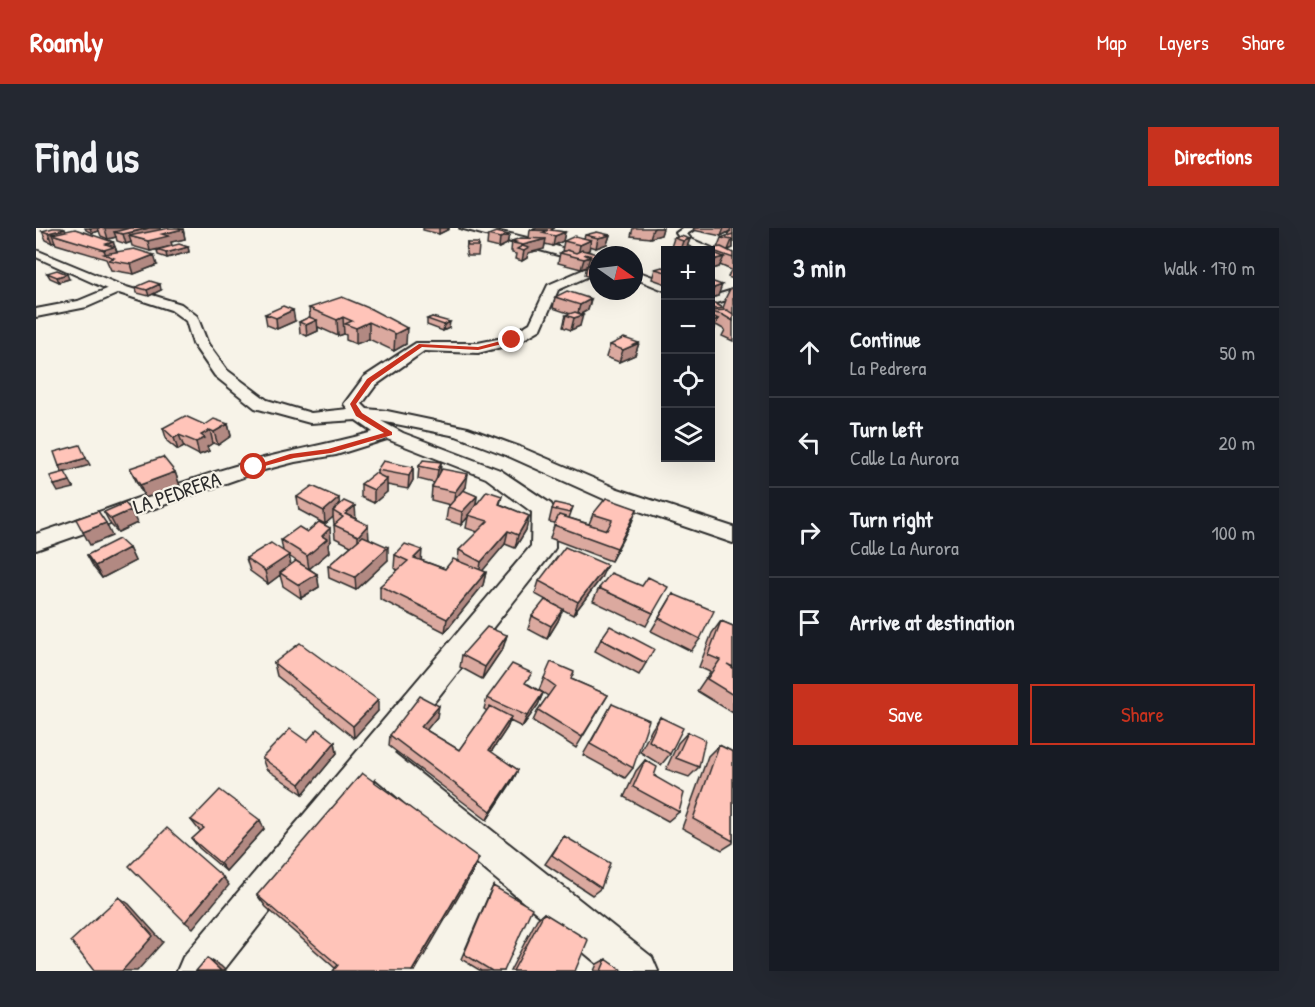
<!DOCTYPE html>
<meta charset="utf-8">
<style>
body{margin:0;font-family:"Patrick Hand",sans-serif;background:#242831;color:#f1f3f6}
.controls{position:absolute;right:18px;top:18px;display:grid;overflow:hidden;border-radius:0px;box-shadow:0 6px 24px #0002}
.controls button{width:54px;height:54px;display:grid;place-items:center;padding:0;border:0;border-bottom:2px solid #363941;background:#171b24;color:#f1f3f6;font:30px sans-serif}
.compass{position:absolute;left:553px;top:18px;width:54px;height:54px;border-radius:50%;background:#171b24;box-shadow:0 6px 24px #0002;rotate:104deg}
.stop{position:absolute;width:18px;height:18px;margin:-14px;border:4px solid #c8321e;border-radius:50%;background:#fff}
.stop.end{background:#c8321e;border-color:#fff;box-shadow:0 2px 6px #0008}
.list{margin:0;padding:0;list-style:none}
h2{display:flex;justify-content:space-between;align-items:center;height:78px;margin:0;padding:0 24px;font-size:26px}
h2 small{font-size:20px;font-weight:400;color:#9ea1a6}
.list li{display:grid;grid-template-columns:39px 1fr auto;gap:18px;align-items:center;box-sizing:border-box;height:90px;padding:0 24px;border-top:2px solid #363941}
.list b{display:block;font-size:22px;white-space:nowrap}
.list p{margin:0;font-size:20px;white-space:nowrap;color:#9ea1a6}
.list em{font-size:20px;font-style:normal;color:#9ea1a6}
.actions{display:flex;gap:12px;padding:18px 24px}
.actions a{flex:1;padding:14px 0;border:2px solid #c8321e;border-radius:0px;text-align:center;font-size:21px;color:#c8321e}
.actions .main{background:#c8321e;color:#fff}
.icon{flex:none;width:33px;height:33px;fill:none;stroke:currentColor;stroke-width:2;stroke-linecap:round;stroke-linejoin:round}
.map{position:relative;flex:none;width:697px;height:743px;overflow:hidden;border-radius:0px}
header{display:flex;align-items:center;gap:36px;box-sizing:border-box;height:84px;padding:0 30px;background:#c8321e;color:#fff}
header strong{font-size:28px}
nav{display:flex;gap:33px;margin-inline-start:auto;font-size:21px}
.intro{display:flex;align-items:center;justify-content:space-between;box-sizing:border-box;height:144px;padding:0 36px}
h1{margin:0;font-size:42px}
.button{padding:15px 27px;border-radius:0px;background:#c8321e;color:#fff;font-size:21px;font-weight:700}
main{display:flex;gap:36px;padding:0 36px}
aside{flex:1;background:#171b24;border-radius:0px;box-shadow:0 6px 24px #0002}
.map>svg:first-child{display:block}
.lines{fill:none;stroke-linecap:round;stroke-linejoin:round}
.minor-casing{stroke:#2b2b2b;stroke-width:4}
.minor{fill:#f7f3e8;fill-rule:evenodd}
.wall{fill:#dba99f;stroke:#2b2b2b;stroke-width:1.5;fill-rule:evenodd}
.shaded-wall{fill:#b28982;stroke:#2b2b2b;stroke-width:1.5}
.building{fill:#ffc4b9;stroke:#2b2b2b;stroke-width:1.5}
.route{fill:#c8321e}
.labels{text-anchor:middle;stroke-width:4.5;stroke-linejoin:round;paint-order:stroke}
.street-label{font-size:21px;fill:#2b2b2b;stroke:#f7f3e8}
</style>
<header>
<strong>Roamly</strong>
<nav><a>Map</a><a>Layers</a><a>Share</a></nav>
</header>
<div class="intro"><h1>Find us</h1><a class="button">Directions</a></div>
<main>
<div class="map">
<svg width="697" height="743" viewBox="0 0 697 743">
<rect width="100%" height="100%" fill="#f7f3e8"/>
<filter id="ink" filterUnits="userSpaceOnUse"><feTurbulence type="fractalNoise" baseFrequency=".0167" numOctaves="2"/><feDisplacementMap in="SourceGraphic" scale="12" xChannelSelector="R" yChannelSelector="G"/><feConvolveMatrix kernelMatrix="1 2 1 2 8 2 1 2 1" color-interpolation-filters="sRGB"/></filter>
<g filter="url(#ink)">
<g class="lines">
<defs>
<path id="minor" d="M424 0C471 0 517 18 562 31V44L522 62 505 101 481 115 442 125 388 123 340 157 326 176 331 181 351 183 432 200 484 219 582 261 697 299V315L568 271 470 227 420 208 345 193 367 205 464 242 515 276 518 281 519 320 515 326 358 525 616 729 622 743H570L339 550 187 743H141L147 729 495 318 496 284 450 250 351 211 300 227 259 234 224 243 0 322V306C71 282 141 254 213 234 254 222 296 216 337 204L320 192 274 195 219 180 179 148 157 116 150 93 135 82 83 65 51 79 0 89V81L42 73 71 61 0 29V22L87 58 145 76 161 88 172 116 191 142 231 172 275 185 312 181 308 176 328 149 380 115H442L471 109 494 95 512 57 558 37Z
M647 0H660L651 6 655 11 676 20V24L664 22 647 15 640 5Z
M598 42 630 54V63L598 50Z
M697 62V70L674 77V69Z"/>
</defs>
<use href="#minor" class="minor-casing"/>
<use href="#minor" class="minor"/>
</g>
<path class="wall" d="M49 0H124L125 2 147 1 149 11 135 14 136 18 152 19 153 24 131 30 122 27 121 22 133 19 114 23 96 18 95 14 90 16 81 13 80 9 72 11 65 8 63 3 56 5 50 2Z
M387 0H413V1L403 6 387 2Z
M597 0H627L625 7 614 10 595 8Z
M658 0H697V20L692 22 697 25V51L692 49 695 42 684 37 683 39 676 41 675 40V22H671L672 21 681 20 685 10 691 8 693 4 695 3H694L685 8 657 2Z
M494 2 518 3 529 4 527 13 517 18 509 16 508 21 492 25 491 30 486 33 479 31 480 26 476 25V23H475L476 13 493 10Z
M6 3H29L77 14 81 24 121 37 98 46 75 42 70 31 20 16 19 14 16 15 10 12Z
M452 7H473L471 16 463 20 451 17Z
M549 7H574L571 16 560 20 554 18 553 22 550 23 561 26 559 34 562 32V51L549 47 551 37V39L545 41 522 35 524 25 527 23H526L528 13 548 10Z
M638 10 654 11 650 21 644 22 635 19Z
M431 15 443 18 442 28H431L430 25Z
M630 40V56L616 51 619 41Z
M11 45 33 51 23 54 14 50Z
M675 53 682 68 675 70Z
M100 59 125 62 113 68 101 65Z
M697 60V113L686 108 689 102 682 98 679 97 677 103 675 104V73L687 80 690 72 689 71 694 61Z
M519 69 555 71 552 82 545 86 544 98 535 102 527 99 530 87 535 86 517 80Z
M273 80 335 81 370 116 358 123 333 111 320 116 310 112V107L308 106 302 108 282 99V103L271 108 264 105 263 94 274 89Z
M229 86 259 93 241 101 231 97Z
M396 89 413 100 407 103 391 97V91Z
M603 115 599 127 583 134 570 129 574 117Z
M192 196 195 208 182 217 177 215 171 219 173 223 163 227 148 219 142 222 131 213 127 200Z
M405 234 404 245 430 259 427 263 441 268 440 277 466 268 464 276 493 288 490 302 479 320 469 316 446 343 450 344 447 357 409 404 344 371V358L362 342 358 340 359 327 385 332 409 341 422 333 423 322 442 304 430 300 432 289 425 297 410 292 412 279 414 277 395 272 396 259 398 255 382 251 383 238Z
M377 239V252L372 261 351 257V264L338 275 325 269V256L341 246V242Z
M94 240 139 244 144 258 109 270 100 253Z
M261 269 303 277 320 291 333 310 352 332 320 362 293 350 292 338 315 318 299 310 298 297 299 296H298L297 289 289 296 263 282Z
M537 279 533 290 553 296 557 286 601 281 575 333 514 310 519 295 513 294 516 281Z
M68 284 101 295 82 304 75 297Z
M271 304 295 313 292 317 293 324 273 341 281 346 283 359 265 370 247 358 244 347 232 356 214 343 210 330 247 323 245 312ZM253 328 272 341 255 337Z
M93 320 99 333 66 350 58 340 51 327Z
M565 350 537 387 526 381 522 393 511 411 492 401 496 388 521 378 499 366 503 353Z
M563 360 617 385 610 398 557 373Z
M637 366 664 411 655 423 615 403Z
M685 393 697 398V485L661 463 674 444 663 439 676 405Z
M471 407 467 420 446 451 424 439 426 427Z
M565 411 610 435 603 447 559 423Z
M238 435 342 483 318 510 241 448Z
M508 450 535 451 572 467 540 520 497 493 502 482 512 468 503 462Z
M492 456 507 465 502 477 486 499 474 493 471 500 455 524 482 542 477 552 451 592 353 518 354 507 401 489 390 502 423 522 451 483 448 481 451 470Z
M576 476 597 540 589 550 547 527Z
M624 489 634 526 625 537 604 524 616 501Z
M652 504 663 539 653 549 630 541 642 515Z
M271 513 299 514 301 525 267 566 230 541 226 530Z
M683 517 697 524V615L686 622 646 600 672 528Z
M609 532 643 584 632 593 588 569 600 543Z
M155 592H224L228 601 190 643 163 620 156 611 165 603 162 601Z
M528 608 565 660 556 667 509 636Z
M437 644 299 740 230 679 221 667Z
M457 658 468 743H445L425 731 453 666Z
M508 685 539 743H474L501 691Z
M570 731 587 743H558L561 736Z"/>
<path class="shaded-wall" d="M54 0H62L63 3 56 5Z
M65 0H92L93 5 113 0H124L126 6 147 1 149 11 135 14 136 18 114 23 112 13 93 8 95 14 90 16 87 6 78 4 80 9 72 11 69 1Z
M403 0H413V1L403 6Z
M619 0H627L625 7 614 10 617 1Z
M688 0H695L694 3 685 8Z
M29 1 33 11 16 6 19 14 16 15 12 5Z
M529 4 527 13 517 18 519 8Z
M473 7 471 16 463 20 464 10Z
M574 7 571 16 560 20 562 10Z
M510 11 508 21 492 25 491 30 486 33 488 23 486 22 487 17Z
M654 11 650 21 644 22 647 13Z
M555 12 553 22 542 27 544 17Z
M696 12H697V20L692 22Z
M77 14 81 24 70 27 68 22 70 16Z
M152 19 153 24 131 30 130 25Z
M561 26 558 36 554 38 557 28Z
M118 27 121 37 98 46 95 36Z
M554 29 551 39 545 41 548 31Z
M688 29 683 39 676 41 680 31Z
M31 46 33 51 23 54 21 49Z
M124 56 125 62 113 68 111 62Z
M686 57 682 68 675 70 678 60Z
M555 71 552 82 541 88 544 77Z
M257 82 259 93 241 101 240 90Z
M547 87 544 98 535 102 538 90Z
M307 89 308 106 302 108 301 92Z
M682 91 677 103 675 104V99L677 93Z
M281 92 282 103 271 108 270 97Z
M333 94V111L320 116V100Z
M414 94 413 100 407 103 408 97Z
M371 100 370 116 358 123 359 106Z
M603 115 599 127 583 134 587 122Z
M192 196 195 208 182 217 178 204Z
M174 202 177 215 171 219 173 223 163 227 160 214 165 207Z
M143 207 148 219 142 222 138 210Z
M50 230 54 237 26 245 23 238Z
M405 234 404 247 400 255 402 242Z
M377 239V252L372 261 373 248Z
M139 244 144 258 109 270 104 257Z
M432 246 430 259 417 278 419 264Z
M351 251V264L338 275V262Z
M34 253 38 260 22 264 18 257Z
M441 268 439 281 432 287V289L425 297 426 284Z
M303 270 304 283H297V289L289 296 288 283Z
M319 278 320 291 309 286Z
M601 281 596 294 575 333 581 320Z
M95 282 101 295 82 304 75 291Z
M493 288 490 302 479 320 482 307Z
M70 295 76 308 54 317 47 304Z
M332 297 333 311 322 321V308Z
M294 300 295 313 292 317 293 324 273 341 271 328 286 308Z
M472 303 469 316 443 347 445 334Z
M352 319V332L320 362 319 349Z
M93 320 99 333 66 350 59 338Z
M386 322 385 335 378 330Z
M253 327 255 340 244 345V347L232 356 229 343Z
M571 337 565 350 537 387 542 374Z
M450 344 447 357 409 404 411 391Z
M281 346 283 359 265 370 263 357Z
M527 381 522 393 511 411 515 398Z
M471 407 467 420 446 451 449 439Z
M507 465 502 477 486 499 491 488Z
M342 472V483L318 510 317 498Z
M403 478 401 489 384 510 385 499Z
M475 489 471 500 449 533 453 522Z
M299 514 301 525 267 566 264 556Z
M482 542 477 552 451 592 455 583Z
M224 592 228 601 190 643 184 635Z
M443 630 437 644 379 743H376Z
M187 649 193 657 157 700 149 694Z
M83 669 93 676 127 714 101 743H86Z
M171 730 185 738 190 743H185Z"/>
<path class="building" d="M17 0H25L29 1 12 5 6 3Z
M94 0H113L87 6 78 4Z
M133 0H142L147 1 126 6 133 8 112 13 93 8Z
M501 0H519L515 2 529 4 519 8 506 5 512 2H494Z
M39 1 77 14 70 16 78 19 68 22 16 6Z
M460 4 473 7 464 10 452 7Z
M561 4 574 7 562 10 549 7Z
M697 6V12L685 10Z
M539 8 555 12 544 17 528 13Z
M645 8 654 11 647 13 638 10Z
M485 10 510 11 487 17 477 15 480 14 476 13Z
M431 15H442L443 18H432Z
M143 16 152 19 130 25 121 22Z
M486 18 493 20 488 23 481 21Z
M685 19 697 25V30L672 21Z
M98 21 118 27 95 36 72 32 78 30 68 26Z
M531 22 540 25 546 22 561 26 557 28 548 26 554 29 548 31 524 25Z
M675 24 688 29 680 31 675 28Z
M562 32V40L552 37Z
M626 39 630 40V44L619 41Z
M21 42 31 46 21 49 11 45Z
M114 53 124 56 111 62 100 59Z
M675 53 686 57 678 60 675 59Z
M531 63 555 71 544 77 519 69Z
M306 69 335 81 371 100 359 106 333 94 320 100 309 96 316 93 307 89 301 92 273 80Z
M675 73 687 80 679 81 675 79Z
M247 78 257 82 240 90 229 86Z
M691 82 697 86V93L687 87 675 84V83Z
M539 84 547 87 538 90 530 87Z
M675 87 682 91 677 93 675 92Z
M273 89 281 92 270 97 263 94Z
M396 89 414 94 408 97 391 91Z
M588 110 603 115 587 122 574 117Z
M149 188 169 197 178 191 192 196 178 204 174 202 165 207 169 210 160 214 143 207 138 210 127 200Z
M44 217 50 230 23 238 18 224Z
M127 229 139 244 104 257 94 240Z
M387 232 405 234 402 242 383 238Z
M347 233 377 239 373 248 341 242Z
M406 241 432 246 419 264 396 259Z
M29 244 34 253 18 257 14 248Z
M339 245 351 251 338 262 325 256Z
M276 258 303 270 288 283 261 269Z
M427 262 441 268 426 284 412 279Z
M451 263 466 268 463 276 493 288 482 307 472 303 445 334 423 322 452 293 432 287Z
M570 270 601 281 581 320 518 297 523 287 571 302 576 292 557 286Z
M308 273 319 278 309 286 332 297 322 308 298 297 307 289 297 283Z
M89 275 95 282 75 291 68 284Z
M519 275 537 279 534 285 516 281Z
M62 283 70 295 47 304 40 291Z
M283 294 294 300 286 308 291 311 271 328 245 312 263 299 271 304Z
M327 308 352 319 319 349 292 338Z
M83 311 93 320 59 338 51 327Z
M235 315 253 327 229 343 210 330Z
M369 316 386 322 378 330 409 341 417 331 450 344 411 391 344 358 372 333 359 327Z
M529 319 571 337 542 374 503 353Z
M260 333 281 346 263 357 244 345Z
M575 345 606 358 612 349 632 359 617 385 563 360Z
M637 366 678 383 664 411 623 390Z
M509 372 527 381 515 398 496 388Z
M685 393 697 398V439L691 436 697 440V467L671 451 684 432 672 427Z
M574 398 618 421 610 435 565 411Z
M451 399 471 407 449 439 426 427Z
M264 415 342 472 317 498 238 435Z
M515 434 538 444 535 451 572 467 546 509 502 482 519 458 508 450Z
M476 436 496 445 489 455 507 465 491 488 451 470Z
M384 468 403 478 385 499 423 522 454 478 475 489 453 522 482 542 455 583 354 507Z
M576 476 613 492 597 540 554 516Z
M624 489 647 500 634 526 613 513Z
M254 501 271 513 282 501 299 514 264 556 226 530Z
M652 504 669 512 663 539 640 530Z
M683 517 697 524V613L657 591Z
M609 532 621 539 618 548 648 565 643 584 597 559Z
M326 545 443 630 376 743H297L302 737 221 667Z
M184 562 224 592 184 635 156 611 168 600 155 592Z
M131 600 187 649 149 694 93 638Z
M528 608 574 635 565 660 516 627Z
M457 658 496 680 468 743H456L428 726Z
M83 669 117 708 86 743H58L35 713Z
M508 685 552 712 539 743H477Z
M171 730 185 743H160Z
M570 731 587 743H565Z"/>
</g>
<path class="route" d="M476 110 478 113 442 122 386 119 336 154 320 176 326 185 356 204V207L295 225 258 230 218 241 214 239 254 226 292 221 348 205 320 188 314 176 331 151 383 116 442 119Z"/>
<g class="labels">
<g class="street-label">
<text transform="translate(141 265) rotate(-19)" y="7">LA PEDRERA</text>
</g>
</g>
</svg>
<div class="controls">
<button>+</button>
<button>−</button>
<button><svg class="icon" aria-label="locate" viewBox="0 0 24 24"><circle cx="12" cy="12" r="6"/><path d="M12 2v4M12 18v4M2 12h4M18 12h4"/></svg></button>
<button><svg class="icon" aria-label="layers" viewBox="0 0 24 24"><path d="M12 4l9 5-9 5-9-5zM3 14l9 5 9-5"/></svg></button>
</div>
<svg class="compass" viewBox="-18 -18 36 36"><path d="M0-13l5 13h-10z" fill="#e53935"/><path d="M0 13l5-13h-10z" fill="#9ea1a6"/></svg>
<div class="stop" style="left:218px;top:239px"></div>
<div class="stop end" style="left:476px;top:112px"></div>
</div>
<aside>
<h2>3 min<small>Walk · 170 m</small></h2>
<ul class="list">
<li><svg class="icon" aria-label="ahead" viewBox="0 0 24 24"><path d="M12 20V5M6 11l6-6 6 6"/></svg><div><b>Continue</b><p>La Pedrera</p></div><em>50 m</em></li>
<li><svg class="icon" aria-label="left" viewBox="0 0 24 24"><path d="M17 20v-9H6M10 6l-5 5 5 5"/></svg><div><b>Turn left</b><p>Calle La Aurora</p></div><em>20 m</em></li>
<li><svg class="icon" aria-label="right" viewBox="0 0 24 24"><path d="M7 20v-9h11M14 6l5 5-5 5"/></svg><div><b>Turn right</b><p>Calle La Aurora</p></div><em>100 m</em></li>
<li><svg class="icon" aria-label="arrive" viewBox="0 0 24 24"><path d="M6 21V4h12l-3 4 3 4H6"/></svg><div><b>Arrive at destination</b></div></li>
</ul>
<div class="actions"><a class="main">Save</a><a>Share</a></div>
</aside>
</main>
